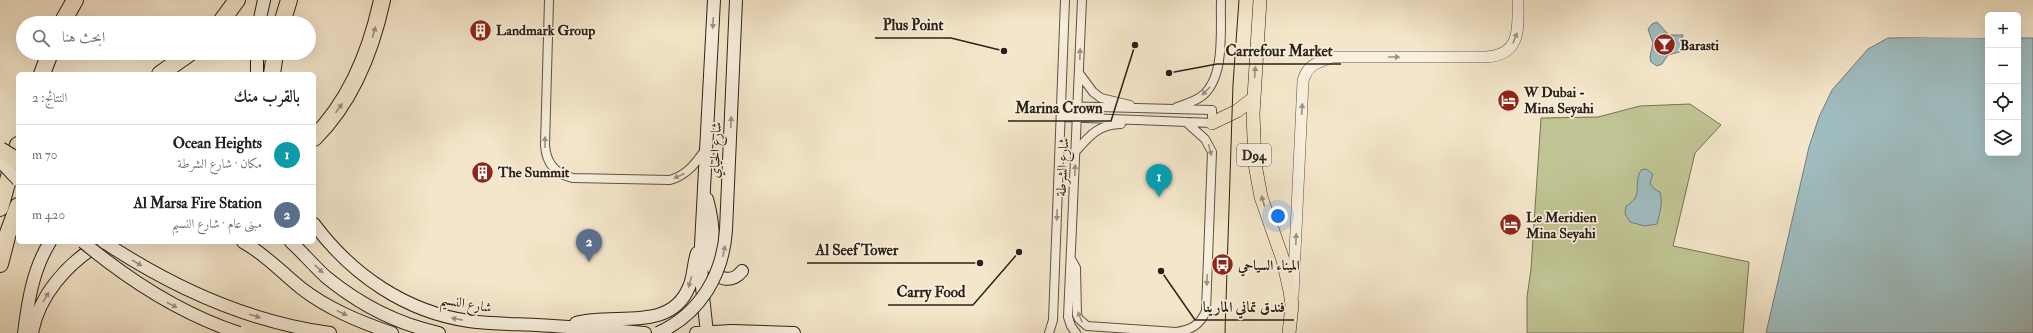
<!DOCTYPE html>
<html lang="ar">
<meta charset="utf-8">
<style>
body{margin:0;font-family:"IM FELL Double Pica",Amiri,serif;background:#f2f2f2;color:#222;direction:rtl}
.controls{position:absolute;right:12px;top:12px;display:grid;overflow:hidden;border-radius:6px;box-shadow:0 4px 16px #0002}
.controls button{width:36px;height:36px;display:grid;place-items:center;padding:0;border:0;border-bottom:1px solid #e0e0e0;background:#fff;color:#222;font:20px sans-serif}
.you{position:absolute;left:1278px;top:216px;width:14px;height:14px;margin:-10px;border:3px solid #fff;border-radius:50%;background:#1a73e8;box-shadow:0 0 0 6px #1a73e833}
.badge{display:grid;place-items:center;width:26px;height:26px;border-radius:50%;background:#0f766e;color:#fff;font-size:13px;font-weight:700}
.pin{position:absolute;translate:-50% -33px;filter:drop-shadow(0 1px 2px #0008)}
.pin::after{content:'';position:absolute;top:21px;width:14px;height:12px;background:inherit;clip-path:polygon(0 0,100% 0,50% 100%)}
.list{margin:0;padding:0;list-style:none}
h2{display:flex;justify-content:space-between;align-items:center;height:52px;margin:0;padding:0 16px;font-size:17px}
h2 small{font-size:13px;font-weight:400;color:#767676}
.list li{display:grid;grid-template-columns:26px 1fr auto;gap:12px;align-items:center;box-sizing:border-box;height:60px;padding:0 16px;border-top:1px solid #e0e0e0}
.list b{display:block;font-size:15px;white-space:nowrap}
.list p{margin:0;font-size:13px;white-space:nowrap;color:#767676}
.list em{font-size:13px;font-style:normal;color:#767676}
.icon{flex:none;width:22px;height:22px;fill:none;stroke:currentColor;stroke-width:2;stroke-linecap:round;stroke-linejoin:round}
.map{position:relative;flex:none;width:2033px;height:333px;overflow:hidden;direction:ltr}
.search{position:absolute;background:#fff;box-shadow:0 4px 16px #0002;left:16px;top:16px;width:300px;height:44px;display:flex;align-items:center;gap:10px;box-sizing:border-box;padding:0 14px;border-radius:22px;color:#767676;font-size:15px}
.panel{position:absolute;background:#fff;box-shadow:0 4px 16px #0002;left:16px;top:72px;width:300px;height:172px;border-radius:6px;direction:rtl}
.map>svg:first-child{display:block}
.green{fill:#c0c494;stroke:#767256}
.water{fill:#9fbdc0;stroke:#717f7d}
.pier{fill:#f4e6ca}
.lines{fill:none;stroke-linecap:round;stroke-linejoin:round}
.minor-casing{stroke:#5d5244;stroke-width:10}
.tertiary-casing{stroke:#5d5244;stroke-width:12}
.secondary-casing{stroke:#2b2118;stroke-width:14}
.primary-casing{stroke:#2b2118;stroke-width:14}
.motorway-casing{stroke:#2b2118;stroke-width:18}
.minor{stroke:#f8efdd;stroke-width:8}
.tertiary{stroke:#f8efdd;stroke-width:11}
.secondary{stroke:#f8efdd;stroke-width:12}
.primary{stroke:#f4e6ca;stroke-width:13}
.motorway{stroke:#f4e6ca;stroke-width:16}
.tram{stroke:#2b2118;stroke-width:1}
.secondary-bridge-casing{stroke:#2b2118;stroke-width:14;stroke-linecap:butt}
.motorway-bridge-casing{stroke:#2b2118;stroke-width:18;stroke-linecap:butt}
.secondary-bridge{stroke:#f8efdd;stroke-width:12}
.motorway-bridge{stroke:#f4e6ca;stroke-width:16}
.oneway{fill:#9c9284}
.oneway2{fill:#9a8d7a}
.labels{text-anchor:middle;stroke-width:3.5;stroke-linejoin:round;paint-order:stroke}
.shield{fill:#f8efdd;stroke:#685f53;stroke-width:1}
.shield-label{font-size:13px;font-weight:bold;fill:#2b2118}
.poi-label{font-size:14px;font-weight:bold;fill:#2b2118;stroke:#f8efdd;text-anchor:start}
.street-label{font-size:14px;fill:#2b2118;stroke:#f8efdd}
.leader{fill:none;stroke:#2b2118;stroke-width:1.5}
.callout-dot{fill:#2b2118;stroke:#f8efdd;stroke-width:1.5}
.callout-label{font-size:15px;text-anchor:middle;font-weight:bold;fill:#2b2118;stroke:#f8efdd;stroke-width:3.5;stroke-linejoin:round;paint-order:stroke}
</style>
<div class="map">
<svg width="2033" height="333" viewBox="0 0 2033 333">
<rect width="100%" height="100%" fill="#f4e6ca"/>
<filter id="stains"><feTurbulence type="fractalNoise" baseFrequency=".005" numOctaves="4"/><feColorMatrix values="0 0 0 0 .2 0 0 0 0 .09 0 0 0 0 .02 0 0 0 .5 -.17"/></filter>
<radialGradient id="worn" r=".72"><stop offset=".6" stop-color="#630" stop-opacity="0"/><stop offset="1" stop-color="#630" stop-opacity=".3"/></radialGradient>
<path class="green" d="M1690 104 1721 125 1695 153 1673 246 1749 262 1743 333H1527V297L1531 269 1541 118 1598 117 1640 106Z"/>
<path class="water" d="M1657 22 1669 35H1683L1681 41 1683 51 1668 55 1662 64 1657 66 1651 62 1650 57 1653 43 1648 29 1652 24Z
M1937 37 1988 38V153H2018V38H2033V333H1766L1809 147 1819 117 1832 90 1868 49 1888 38Z
M1646 169 1653 174 1650 183 1654 189 1660 192C1663 203 1660 212 1657 224L1645 226 1630 222 1625 214 1626 206C1645 195 1632 186 1641 170Z"/>
<path class="pier" d="M1937 35 1988 36V38L1885 37Z"/>
<g class="lines">
<defs>
<path id="minor" d="M549 0 545 145C546 163 555 174 573 178L670 180C687 175 695 164 705 150
M1079 73 1093 92 1101 98 1130 105
M1177 107C1185 104 1194 102 1202 96 1226 77 1220 28 1221 0
M1061 117 1212 123V110L1061 106
M1076 151C1089 136 1099 124 1121 124
M1071 259 1076 268 1077 315 1079 319 1087 326 1176 332C1191 330 1200 325 1206 311L1212 152 1205 139 1186 122
M1049 333 1053 320 1065 0
M1076 333 1071 326 1068 317 1082 0"/>
<path id="tertiary" d="M1293 295 1303 81C1307 65 1318 62 1332 57H1486C1522 55 1518 27 1518 0"/>
<path id="secondary" d="M259 23 264 0
M257 53V74
M707 199C711 213 713 227 713 242 713 250 712 259 713 267 717 282 734 282 742 271
M314 224C352 275 406 312 469 321 491 324 514 324 536 325 573 327 609 330 645 333
M104 242C172 287 248 322 330 333
M243 242C265 254 281 272 301 288 328 309 360 322 392 333
M291 242C303 253 314 266 326 277 359 304 397 324 439 333
M576 323C615 312 670 333 689 287 694 276 693 264 697 253
M24 333C28 301 33 269 50 242
M32 333C39 295 67 264 99 244
M696 333 732 331 794 333
M707 333 702 287 701 245 714 0"/>
<path id="primary" d="M1260 0 1253 114 1255 164 1261 197 1283 260 1290 291 1292 305 1289 333
M1212 123 1237 111 1254 98"/>
<path id="motorway" d="M62 23 75 0
M220 23 237 0
M282 23 289 0
M42 74 50 53
M160 74 190 53
M272 74 275 53
M314 138C352 100 371 51 382 0
M0 208 18 145
M0 264 8 233 18 206"/>
</defs>
<use href="#minor" class="minor-casing"/>
<use href="#tertiary" class="tertiary-casing"/>
<use href="#secondary" class="secondary-casing"/>
<use href="#primary" class="primary-casing"/>
<use href="#motorway" class="motorway-casing"/>
<use href="#minor" class="minor"/>
<use href="#tertiary" class="tertiary"/>
<use href="#secondary" class="secondary"/>
<use href="#primary" class="primary"/>
<use href="#motorway" class="motorway"/>
<path class="tram" d="M1225 333 1233 84 1239 0"/>
<defs>
<path id="secondary-bridge" d="M0 161 18 180
M83 242C130 281 181 314 239 333
M658 333C700 314 723 275 726 230L736 0"/>
<path id="motorway-bridge" d="M0 150 18 161"/>
</defs>
<use href="#secondary-bridge" class="secondary-bridge-casing"/>
<use href="#motorway-bridge" class="motorway-bridge-casing"/>
<use href="#secondary-bridge" class="secondary-bridge"/>
<use href="#motorway-bridge" class="motorway-bridge"/>
</g>
<defs><path id="oneway-solid" d="M-6-.8H1V-3.2L6.5 0L1 3.2V.8H-6Z"/></defs>
<g class="oneway">
<use href="#oneway-solid" transform="translate(713 23) rotate(93)"/>
<use href="#oneway-solid" transform="translate(1515 38) rotate(-68)"/>
<use href="#oneway-solid" transform="translate(1080 54) rotate(-88)"/>
<use href="#oneway-solid" transform="translate(1394 57)"/>
<use href="#oneway-solid" transform="translate(1206 91) rotate(134)"/>
<use href="#oneway-solid" transform="translate(1302 109) rotate(-87)"/>
<use href="#oneway-solid" transform="translate(731 122) rotate(-88)"/>
<use href="#oneway-solid" transform="translate(545 142) rotate(-90)"/>
<use href="#oneway-solid" transform="translate(1210 150) rotate(76)"/>
<use href="#oneway-solid" transform="translate(1075 170) rotate(-88)"/>
<use href="#oneway-solid" transform="translate(679 176) rotate(155)"/>
<use href="#oneway-solid" transform="translate(1057 215) rotate(92)"/>
<use href="#oneway-solid" transform="translate(1296 239) rotate(-88)"/>
<use href="#oneway-solid" transform="translate(724 251) rotate(-78)"/>
<use href="#oneway-solid" transform="translate(137 263) rotate(31)"/>
<use href="#oneway-solid" transform="translate(319 269) rotate(44)"/>
<use href="#oneway-solid" transform="translate(1207 280) rotate(93)"/>
<use href="#oneway-solid" transform="translate(690 282) rotate(106)"/>
<use href="#oneway-solid" transform="translate(46 297) rotate(-59)"/>
<use href="#oneway-solid" transform="translate(172 305) rotate(28)"/>
<use href="#oneway-solid" transform="translate(342 313) rotate(26)"/>
<use href="#oneway-solid" transform="translate(255 316) rotate(17)"/>
<use href="#oneway-solid" transform="translate(1080 317) rotate(-112)"/>
<use href="#oneway-solid" transform="translate(457 319) rotate(-169)"/>
</g>
<g class="oneway2">
<use href="#oneway-solid" transform="translate(374 32) rotate(-74)"/>
<use href="#oneway-solid" transform="translate(1255 72) rotate(-86)"/>
<use href="#oneway-solid" transform="translate(339 108) rotate(-55)"/>
<use href="#oneway-solid" transform="translate(1263 201) rotate(-106)"/>
</g>
<defs>
<symbol id="building-disc" viewBox="-11 -11 22 22"><circle r="9.5" fill="#8f2418" stroke="#f8efdd"/><path d="M-4-6H4V6H1V3H-1V6H-4ZM-2.5-4.3h1.7v1.8h-1.7ZM.8-4.3h1.7v1.8H.8ZM-2.5-1h1.7V.8h-1.7ZM.8-1h1.7V.8H.8Z" fill="#fff"/></symbol>
<symbol id="bar-disc" viewBox="-11 -11 22 22"><circle r="9.5" fill="#8f2418" stroke="#f8efdd"/><path d="M-6-5H6L.8 .8V4.5H3.5V6h-7V4.5H-.8V.8Z" fill="#fff"/></symbol>
<symbol id="hotel-disc" viewBox="-11 -11 22 22"><circle r="9.5" fill="#8f2418" stroke="#f8efdd"/><path d="M-6-4.5h1.5V1H6V5H4.5V3h-9V5H-6ZM-4 0a1.8 1.8 0 1 1 3.6 0ZM.5 0V-2.5h3Q6-2.5 6 0Z" fill="#fff"/></symbol>
<symbol id="bus-disc" viewBox="-11 -11 22 22"><circle r="9.5" fill="#8f2418" stroke="#f8efdd"/><path d="M-5-6H5V4H4V6H2V4H-2V6H-4V4H-5ZM-3.5-4V0h7V-4ZM-3.5 1.2v1.5H-2V1.2ZM2 1.2v1.5H3.5V1.2Z" fill="#fff"/></symbol>
</defs>
<g fill-rule="evenodd">
<use href="#building-disc" x="468" y="18" width="25" height="25"/>
<use href="#bar-disc" x="1652" y="32" width="25" height="25"/>
<use href="#hotel-disc" x="1496" y="88" width="25" height="25"/>
<use href="#building-disc" x="470" y="160" width="25" height="25"/>
<use href="#hotel-disc" x="1498" y="212" width="25" height="25"/>
<use href="#bus-disc" x="1210" y="252" width="25" height="25"/>
</g>
<g class="labels">
<rect class="shield" x="1237" y="144" width="34" height="22" rx="3"/>
<g class="shield-label">
<text x="1254" y="160">D94</text>
</g>
<g class="poi-label">
<text x="496" y="35">Landmark Group</text>
<text x="1680" y="50">Barasti</text>
<text x="1524" y="97">W Dubai -<tspan x="1524" dy="16">Mina Seyahi</tspan></text>
<text x="498" y="177">The Summit</text>
<text x="1526" y="222">Le Meridien<tspan x="1526" dy="16">Mina Seyahi</tspan></text>
<text x="1238" y="270">الميناء السياحي</text>
</g>
<g class="street-label">
<text transform="translate(715 150) rotate(-88)" y="5">شارع الخياي</text>
<text transform="translate(1062 167) rotate(-87)" y="5">شارع الشرطة</text>
<text transform="translate(466 303) rotate(10)" y="5">شارع النسيم</text>
</g>
</g>
<path class="leader" d="M1004 51L951 38H875M1169 73L1217 64H1341M1135 45L1111 121H1008M980 263L906 263H807M1019 252L973 305H888M1161 271L1195 320H1294"/>
<g class="callout-dot">
<circle cx="1004" cy="51" r="4"/>
<circle cx="1169" cy="73" r="4"/>
<circle cx="1135" cy="45" r="4"/>
<circle cx="980" cy="263" r="4"/>
<circle cx="1019" cy="252" r="4"/>
<circle cx="1161" cy="271" r="4"/>
</g>
<g class="callout-label">
<text x="913" y="30">Plus Point</text>
<text x="1279" y="56">Carrefour Market</text>
<text x="1059" y="113">Marina Crown</text>
<text x="857" y="255">Al Seef Tower</text>
<text x="931" y="297">Carry Food</text>
<text x="1244" y="312">فندق تماني المارينا</text>
</g>
<rect width="100%" height="100%" filter="url(#stains)"/>
<rect width="100%" height="100%" fill="url(#worn)"/>
</svg>
<div class="controls">
<button>+</button>
<button>−</button>
<button><svg class="icon" aria-label="locate" viewBox="0 0 24 24"><circle cx="12" cy="12" r="6"/><path d="M12 2v4M12 18v4M2 12h4M18 12h4"/></svg></button>
<button><svg class="icon" aria-label="layers" viewBox="0 0 24 24"><path d="M12 4l9 5-9 5-9-5zM3 14l9 5 9-5"/></svg></button>
</div>
<div class="you"></div>
<div class="pin badge" style="left:1159px;top:197px;background:#0f9aa8">1</div>
<div class="pin badge" style="left:589px;top:262px;background:#5c6f8a">2</div>
<div class="search"><svg class="icon" aria-label="search" viewBox="0 0 24 24"><circle cx="10" cy="10" r="6"/><path d="M15 15l6 6"/></svg>ابحث هنا</div>
<section class="panel">
<h2>بالقرب منك<small>النتائج: 2</small></h2>
<ul class="list">
<li><span class="badge" style="background:#0f9aa8">1</span><div><b>Ocean Heights</b><p>مكان · شارع الشرطة</p></div><em>70 m</em></li>
<li><span class="badge" style="background:#5c6f8a">2</span><div><b>Al Marsa Fire Station</b><p>مبنى عام · شارع النسيم</p></div><em>420 m</em></li>
</ul>
</section>
</div>
